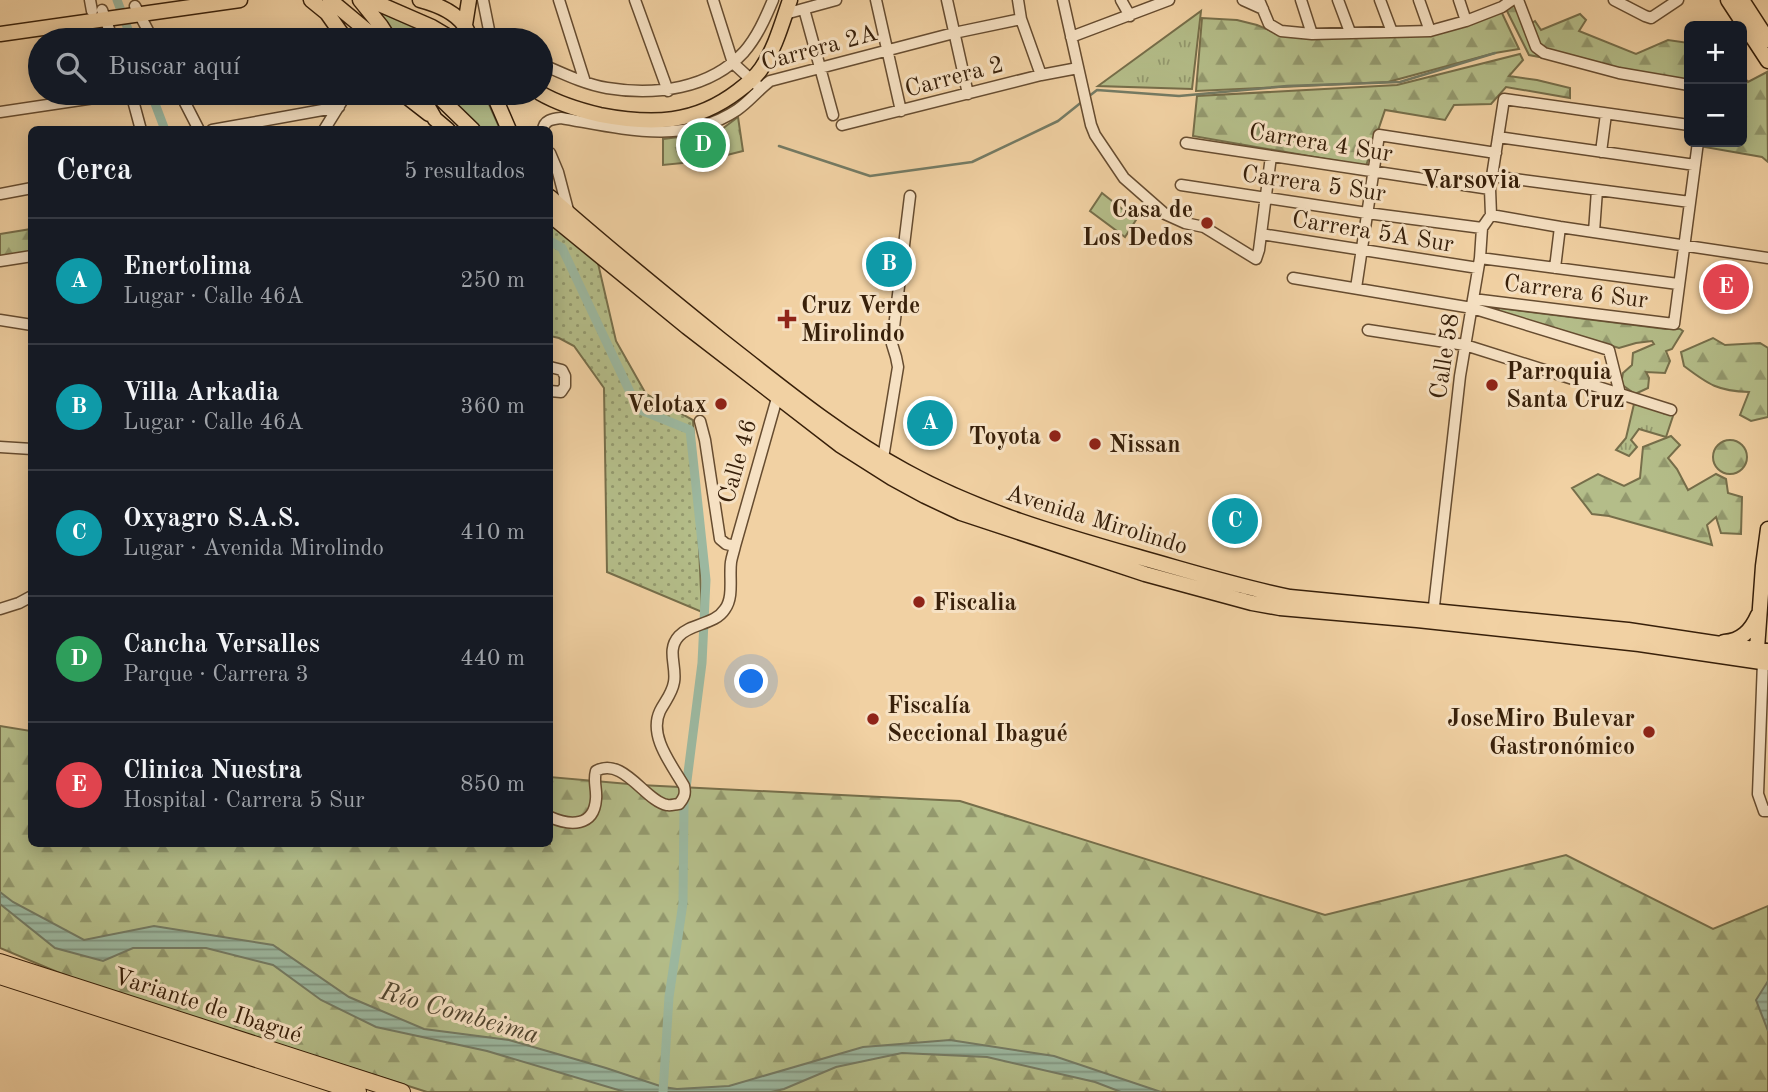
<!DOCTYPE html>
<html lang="es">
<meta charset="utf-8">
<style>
body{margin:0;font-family:"Old Standard TT",serif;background:#20242c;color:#f1f3f6}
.controls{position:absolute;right:21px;top:21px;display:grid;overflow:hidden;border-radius:10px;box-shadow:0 4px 18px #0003}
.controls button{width:63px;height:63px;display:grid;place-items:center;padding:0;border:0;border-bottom:2px solid #363941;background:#171b24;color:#f1f3f6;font:35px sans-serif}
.you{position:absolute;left:752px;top:682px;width:24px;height:24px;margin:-18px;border:5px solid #fff;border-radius:50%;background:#1a73e8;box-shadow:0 0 0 10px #1a73e833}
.badge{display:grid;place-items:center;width:46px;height:46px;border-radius:50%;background:#c59692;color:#fff;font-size:23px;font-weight:700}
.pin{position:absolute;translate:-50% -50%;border:4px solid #fff;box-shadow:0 2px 7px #0006}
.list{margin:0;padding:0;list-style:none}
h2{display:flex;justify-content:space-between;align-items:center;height:91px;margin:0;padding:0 28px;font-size:30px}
h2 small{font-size:23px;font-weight:400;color:#9ea1a6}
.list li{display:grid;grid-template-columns:46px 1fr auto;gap:21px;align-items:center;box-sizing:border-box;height:126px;padding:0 28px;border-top:2px solid #363941}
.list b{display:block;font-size:26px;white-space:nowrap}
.list p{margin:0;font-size:23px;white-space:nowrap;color:#9ea1a6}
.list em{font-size:23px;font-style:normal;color:#9ea1a6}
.icon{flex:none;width:38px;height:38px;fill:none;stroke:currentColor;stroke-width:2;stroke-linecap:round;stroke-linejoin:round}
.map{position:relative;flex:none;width:1768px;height:1092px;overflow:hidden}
.search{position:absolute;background:#171b24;box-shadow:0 4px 18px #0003;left:28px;top:28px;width:525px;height:77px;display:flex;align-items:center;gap:18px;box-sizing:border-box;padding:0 24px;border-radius:38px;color:#9ea1a6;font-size:26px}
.panel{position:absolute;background:#171b24;box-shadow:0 4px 18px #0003;left:28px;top:126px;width:525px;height:721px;border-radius:10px}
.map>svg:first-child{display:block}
.grass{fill:url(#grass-dots);stroke:#766e4a;stroke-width:2}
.forest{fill:url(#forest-firs);stroke:#766e4a;stroke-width:2}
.park{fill:url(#park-tufts);stroke:#766e4a;stroke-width:2}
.garden{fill:#b4bd89;stroke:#766e4a;stroke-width:2}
.water{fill:url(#water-rules);stroke:#747b64;stroke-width:2}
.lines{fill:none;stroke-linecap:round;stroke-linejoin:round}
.stream{stroke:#747b64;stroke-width:2.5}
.canal{stroke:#9cb8a0;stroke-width:9}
.minor-casing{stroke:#664c30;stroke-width:13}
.major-casing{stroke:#38200a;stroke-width:17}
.highway-casing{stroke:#38200a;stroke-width:18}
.minor{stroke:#f6e1c3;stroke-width:10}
.major{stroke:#f1d1a3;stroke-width:14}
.highway{stroke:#f1d1a3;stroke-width:16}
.poi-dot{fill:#8f2418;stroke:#f6e1c3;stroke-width:2.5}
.labels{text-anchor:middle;stroke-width:6;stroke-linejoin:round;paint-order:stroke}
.street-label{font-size:24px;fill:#38200a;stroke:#f6e1c3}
.poi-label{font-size:24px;font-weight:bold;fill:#38200a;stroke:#f6e1c3;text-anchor:start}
.neighbourhood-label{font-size:26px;font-weight:bold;fill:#38200a;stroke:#f6e1c3}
.water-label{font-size:26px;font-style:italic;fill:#514630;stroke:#f6e1c3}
</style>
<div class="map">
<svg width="1768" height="1092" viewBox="0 0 1768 1092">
<defs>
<pattern id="grass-dots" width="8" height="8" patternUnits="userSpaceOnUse" patternTransform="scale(1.75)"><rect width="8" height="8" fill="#b4bd89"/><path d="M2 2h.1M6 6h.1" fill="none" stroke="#93996e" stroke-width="1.8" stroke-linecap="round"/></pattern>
<pattern id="forest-firs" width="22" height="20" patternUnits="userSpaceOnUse" patternTransform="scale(1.75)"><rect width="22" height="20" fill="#b4bd89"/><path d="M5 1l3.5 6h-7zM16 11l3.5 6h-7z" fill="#93996e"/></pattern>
<pattern id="park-tufts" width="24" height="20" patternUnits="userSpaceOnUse" patternTransform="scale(1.75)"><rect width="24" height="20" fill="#b4bd89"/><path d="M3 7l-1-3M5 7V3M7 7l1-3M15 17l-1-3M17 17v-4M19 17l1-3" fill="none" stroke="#93996e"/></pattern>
<pattern id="water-rules" width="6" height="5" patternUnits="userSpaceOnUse" patternTransform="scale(1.75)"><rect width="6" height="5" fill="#9cb8a0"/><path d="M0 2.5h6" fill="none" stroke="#809581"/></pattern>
</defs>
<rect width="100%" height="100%" fill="#f1d1a3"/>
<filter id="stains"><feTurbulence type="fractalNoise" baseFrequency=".00286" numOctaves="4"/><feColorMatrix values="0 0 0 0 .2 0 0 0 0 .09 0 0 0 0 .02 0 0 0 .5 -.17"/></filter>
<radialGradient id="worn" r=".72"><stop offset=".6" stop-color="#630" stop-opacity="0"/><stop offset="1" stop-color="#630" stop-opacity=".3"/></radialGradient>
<path class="grass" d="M550 221 597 259 616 341 646 394 693 420 702 612 607 572 604 388 574 346 559 338 550 336Z"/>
<path class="forest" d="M1515 2 1527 26 1535 21 1541 30 1580 14 1586 20 1579 31 1636 54 1668 40 1689 43V85L1529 55 1506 9Z
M1501 11 1519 49 1495 53 1388 82 1196 91 1202 18 1237 20 1257 25 1281 35 1425 34Z
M1520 54 1523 60 1509 76 1537 80 1570 88V98L1506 87 1491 104 1454 105 1445 120 1385 110 1366 166 1193 136 1197 96 1397 85Z
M1767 72 1768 162 1762 157 1699 146 1700 142H1742V75L1748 82Z
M31 229V252L0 258V234Z
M1499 308 1666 329H1680L1683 331 1672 349 1666 351 1670 361 1665 373 1646 372 1649 378 1648 388 1635 394 1621 384 1623 373 1632 365 1633 353 1654 344 1652 341 1636 343 1619 348 1498 312Z
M1713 338 1725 345 1760 343 1768 348V417L1751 421 1740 415 1749 392C1718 391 1709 385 1684 366L1681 352Z
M1671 436 1680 445 1668 458 1677 469 1688 490 1716 474 1726 479 1728 493 1742 497 1741 534 1721 533 1716 517 1707 525 1712 545 1609 516 1592 514 1572 488 1598 474 1624 486 1640 478 1643 447Z
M1713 457a17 17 0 1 1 34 0a17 17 0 1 1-34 0Z
M0 726 31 731 32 844H550V777L640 785 960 801 1325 915 1566 855 1713 929 1768 906V1092H427L74 979 0 948Z"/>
<path class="park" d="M1201 11 1192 89 1098 86Z
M738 117 743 151 703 161 663 165V139L718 132Z
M1634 404 1674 413 1666 437 1639 429 1631 440 1637 447 1629 456 1616 450 1626 438Z"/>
<path class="garden" d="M372 9 424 30 440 40H394Z
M441 93H484L500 129H480Z
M1102 193 1136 220 1125 237 1090 211Z"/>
<path class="water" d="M0 892 13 902 84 940 154 926 273 945 349 997 424 1029 509 1040 606 1068 663 1087 677 1089 729 1086 863 1047 950 1040 1054 1056 1161 1092H1121L1095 1082 987 1057 902 1053 836 1067 784 1089 771 1092H625L487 1051 376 1027 321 1000 273 965 206 948H133L103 961 55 948 0 904Z
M1768 981V1031L1756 1000Z"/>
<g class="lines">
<path class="stream" d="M1088 97 1097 90 1179 96 1287 86 1400 82 1495 53
M779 146 870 176 972 162 1058 121 1083 101"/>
<path class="canal" d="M117 0 132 40
M151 93 165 130
M550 241 562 248 638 409 690 430 706 580 702 663 684 804 683 903 669 997 663 1092"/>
<defs>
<path id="minor" d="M90 0 92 11
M483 0 491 40
M559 0 585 82
M635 0 668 91
M713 0 733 63 757 85
M876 0 901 111
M947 0 968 94
M1018 0 1021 19 1041 75
M1063 0 1091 125 1095 135 1124 178 1165 214 1185 223 1204 227 1256 259 1259 250 1271 156
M1121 0 1130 16
M1243 0 1263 9
M1259 0 1269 24 1281 31 1312 34 1430 31 1466 21 1502 7 1512 0
M1301 0 1312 34
M1338 0 1350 32
M1380 0 1392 32
M1419 0 1430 31
M1459 0 1466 21
M1518 0 1536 47 1544 53 1619 73 1689 85
M1614 0 1645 16 1651 18 1678 0
M135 6 153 40
M804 9 833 115
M102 10 113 40
M785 14 836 0
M1071 37 1169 0
M541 64C562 73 584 84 607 88 655 96 710 89 744 52 757 37 765 19 773 0
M131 93 141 130
M180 93 199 130
M0 112 128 93
M842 125 1041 75 1078 68
M212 130 339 107
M324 130 347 93
M543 130C544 120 552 119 561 118 620 128 683 146 737 110 749 102 758 90 770 81L954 33 1021 19
M1498 137 1695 165
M1186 143 1490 189
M1601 152 1606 114
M550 153 558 172 569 214
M1492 176 1690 202
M1181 185 1367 213 1482 228
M0 194 32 188
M1491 215 1560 227 1768 258
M1594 232 1597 190
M1261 234 1478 268
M1480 258 1678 284
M0 261 32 256
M1555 268 1560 227
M1293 278 1472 308 1609 350 1620 394
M1356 288 1379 135 1496 153
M1473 299 1674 324 1698 142
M0 320 32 325
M1368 330 1465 345 1671 410
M550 367 562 370 565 376V386L561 392 550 391
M700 421 705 440 720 539 726 544 735 546
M0 447 32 449
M883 458 898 367 896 357 892 344 910 196
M0 609 19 603 32 596
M1433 615 1460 376 1480 258 1482 228 1491 215 1490 189 1504 99 1689 125
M1763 662 1758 794 1764 811H1768
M550 817C570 826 594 827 596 799 597 789 593 781 596 771 623 756 645 801 667 805 671 806 675 804 679 804 684 798 686 794 684 786 672 765 648 736 660 711 665 701 672 694 674 682 677 666 666 650 679 636 691 623 715 625 725 609 734 597 729 577 731 562 732 556 734 551 735 546L777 398 780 393"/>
<path id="major" d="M311 0 327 13 346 40
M330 0 378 40
M360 0 381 26 390 40
M370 0 432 27 454 40
M420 0C435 4 455 12 464 25 467 29 469 35 471 40
M1728 0 1768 61
M1742 0 1768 40
M465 25 469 0
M0 34 240 0
M402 93 429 114
M420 93 435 119 448 130
M435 93 473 130
M493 93 509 130
M540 93C559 104 579 110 600 115 652 125 695 124 738 91 746 85 755 78 761 69 775 49 782 23 790 0
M550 197C605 246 663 293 720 339 780 386 838 434 905 471 979 512 1061 535 1142 558 1192 572 1240 587 1290 597L1628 630 1768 651
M550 215 687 327 840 445 892 478 925 496 961 513 1145 574 1252 603 1280 608 1417 620 1639 644 1768 663
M1724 642C1741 641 1751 631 1758 615
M1761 657 1757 649 1763 566 1768 529"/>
<path id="highway" d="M0 962 402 1092
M0 976 358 1092"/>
</defs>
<use href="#minor" class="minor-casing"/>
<use href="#major" class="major-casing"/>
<use href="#highway" class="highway-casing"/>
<use href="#minor" class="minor"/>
<use href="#major" class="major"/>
<use href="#highway" class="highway"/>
</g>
<g class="poi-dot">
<circle cx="1207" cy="223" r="7"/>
<path d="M783.5 308.5h7v7h7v7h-7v7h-7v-7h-7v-7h7z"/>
<circle cx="1492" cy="385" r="7"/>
<circle cx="721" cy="404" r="7"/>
<circle cx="1055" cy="436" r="7"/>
<circle cx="1095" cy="444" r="7"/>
<circle cx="919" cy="602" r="7"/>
<circle cx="873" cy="719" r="7"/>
<circle cx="1649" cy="732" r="7"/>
</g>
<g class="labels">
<g class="street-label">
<text transform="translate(819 47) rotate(-15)" y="8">Carrera 2A</text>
<text transform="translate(954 76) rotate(-15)" y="8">Carrera 2</text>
<text transform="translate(1321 142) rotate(9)" y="8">Carrera 4 Sur</text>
<text transform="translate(1314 183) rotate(8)" y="8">Carrera 5 Sur</text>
<text transform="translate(1373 231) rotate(9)" y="8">Carrera 5A Sur</text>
<text transform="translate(1576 291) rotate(7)" y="8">Carrera 6 Sur</text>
<text transform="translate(1444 356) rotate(-81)" y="8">Calle 58</text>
<text transform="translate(737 461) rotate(-74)" y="8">Calle 46</text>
<text transform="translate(1097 519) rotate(17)" y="8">Avenida Mirolindo</text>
<text transform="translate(208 1005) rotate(18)" y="8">Variante de Ibagué</text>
</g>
<g class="poi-label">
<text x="1193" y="217" text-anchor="end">Casa de<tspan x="1193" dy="28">Los Dedos</tspan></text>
<text x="801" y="313">Cruz Verde<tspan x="801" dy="28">Mirolindo</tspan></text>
<text x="1506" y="379">Parroquia<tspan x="1506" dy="28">Santa Cruz</tspan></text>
<text x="707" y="412" text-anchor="end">Velotax</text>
<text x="1041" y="444" text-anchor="end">Toyota</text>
<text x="1109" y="452">Nissan</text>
<text x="933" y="610">Fiscalia</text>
<text x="887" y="713">Fiscalía<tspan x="887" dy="28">Seccional Ibagué</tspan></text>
<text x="1635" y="726" text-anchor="end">JoseMiro Bulevar<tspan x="1635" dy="28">Gastronómico</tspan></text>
</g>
<g class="neighbourhood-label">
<text x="1471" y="188">Varsovia</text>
</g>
<g class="water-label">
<text transform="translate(460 1012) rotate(16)" y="9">Río Combeima</text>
</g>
</g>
<rect width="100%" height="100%" filter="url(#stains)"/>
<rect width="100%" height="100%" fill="url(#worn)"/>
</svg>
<div class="controls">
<button>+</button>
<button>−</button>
</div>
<div class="you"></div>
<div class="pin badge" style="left:930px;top:423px;background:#0f9aa8">A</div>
<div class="pin badge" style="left:889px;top:264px;background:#0f9aa8">B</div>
<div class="pin badge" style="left:1235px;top:521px;background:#0f9aa8">C</div>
<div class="pin badge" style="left:703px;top:145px;background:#2e9e5b">D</div>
<div class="pin badge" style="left:1726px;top:287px;background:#e0444e">E</div>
<div class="search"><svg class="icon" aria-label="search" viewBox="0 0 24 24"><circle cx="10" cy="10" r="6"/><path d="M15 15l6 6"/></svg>Buscar aquí</div>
<section class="panel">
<h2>Cerca<small>5 resultados</small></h2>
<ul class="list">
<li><span class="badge" style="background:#0f9aa8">A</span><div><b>Enertolima</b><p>Lugar · Calle 46A</p></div><em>250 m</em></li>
<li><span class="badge" style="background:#0f9aa8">B</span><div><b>Villa Arkadia</b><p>Lugar · Calle 46A</p></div><em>360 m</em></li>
<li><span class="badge" style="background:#0f9aa8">C</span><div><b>Oxyagro S.A.S.</b><p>Lugar · Avenida Mirolindo</p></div><em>410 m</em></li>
<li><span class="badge" style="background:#2e9e5b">D</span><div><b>Cancha Versalles</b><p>Parque · Carrera 3</p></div><em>440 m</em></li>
<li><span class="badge" style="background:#e0444e">E</span><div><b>Clinica Nuestra</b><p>Hospital · Carrera 5 Sur</p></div><em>850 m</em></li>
</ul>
</section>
</div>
